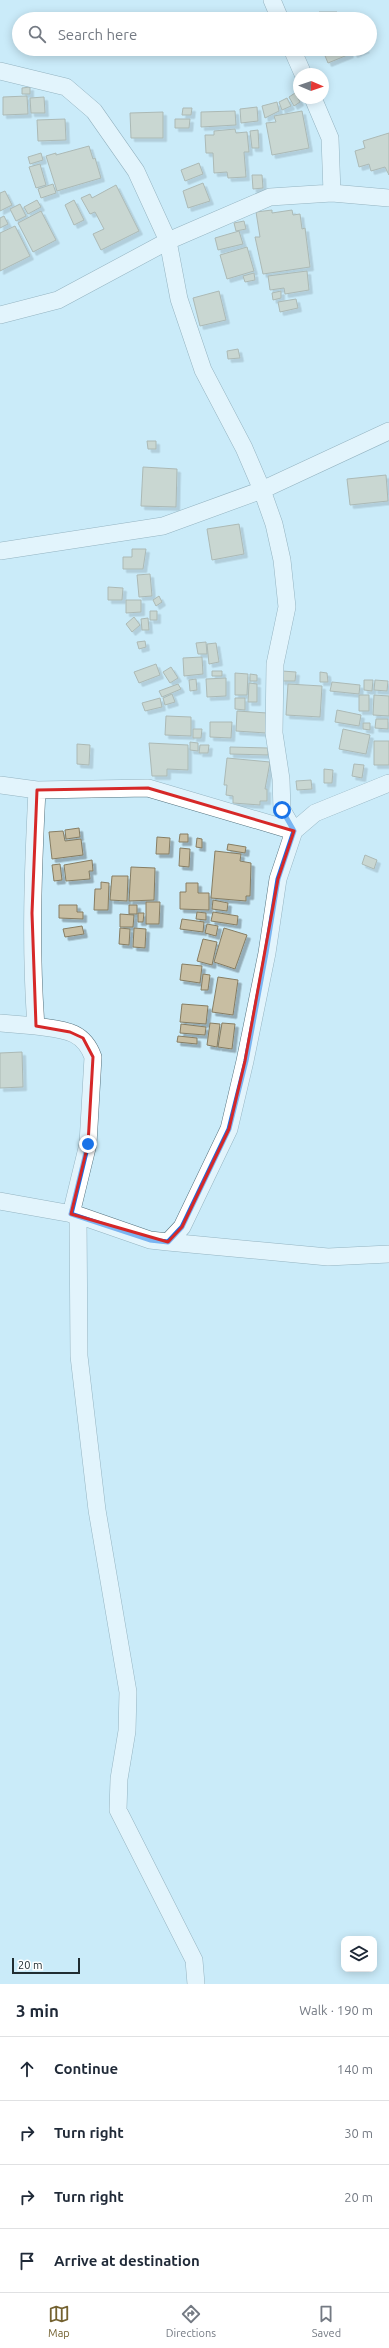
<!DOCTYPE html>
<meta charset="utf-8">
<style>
body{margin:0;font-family:Ubuntu,sans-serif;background:#f6f6f7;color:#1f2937}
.controls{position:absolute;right:12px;bottom:12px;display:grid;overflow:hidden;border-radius:8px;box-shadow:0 2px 10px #0003}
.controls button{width:36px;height:36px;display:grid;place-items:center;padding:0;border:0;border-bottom:1px solid #e0e1e3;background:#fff;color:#1f2937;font:20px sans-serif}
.compass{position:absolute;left:293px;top:68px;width:36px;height:36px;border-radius:50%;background:#fff;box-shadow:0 2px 10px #0003;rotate:92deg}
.scale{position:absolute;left:12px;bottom:10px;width:68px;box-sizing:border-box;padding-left:4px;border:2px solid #202d32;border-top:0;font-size:11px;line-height:14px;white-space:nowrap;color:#202d32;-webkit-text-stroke:3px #fff;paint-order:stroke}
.stop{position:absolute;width:12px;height:12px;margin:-9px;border:3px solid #1a73e8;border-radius:50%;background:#fff}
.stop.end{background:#1a73e8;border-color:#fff;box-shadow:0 1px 4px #0008}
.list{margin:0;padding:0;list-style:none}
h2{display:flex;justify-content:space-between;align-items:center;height:52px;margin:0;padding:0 16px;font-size:17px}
h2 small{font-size:13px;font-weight:400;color:#747a83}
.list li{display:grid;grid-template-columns:26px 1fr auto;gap:12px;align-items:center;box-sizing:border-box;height:64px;padding:0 16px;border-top:1px solid #e0e1e3}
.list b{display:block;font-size:15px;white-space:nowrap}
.list em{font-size:13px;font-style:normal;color:#747a83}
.icon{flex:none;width:22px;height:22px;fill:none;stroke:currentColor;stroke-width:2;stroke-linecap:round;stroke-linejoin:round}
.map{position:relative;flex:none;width:389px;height:1984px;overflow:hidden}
.search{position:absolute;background:#fff;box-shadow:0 2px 10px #0003;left:12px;right:12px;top:12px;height:44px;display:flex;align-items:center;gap:10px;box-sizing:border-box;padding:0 14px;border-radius:22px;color:#747a83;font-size:15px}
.sheet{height:308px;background:#fff}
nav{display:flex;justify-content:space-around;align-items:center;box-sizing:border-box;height:56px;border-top:1px solid #e0e1e3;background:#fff;font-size:11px;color:#747a83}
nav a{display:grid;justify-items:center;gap:2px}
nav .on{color:#746231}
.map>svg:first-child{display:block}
.building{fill:#c8bea2;stroke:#867d63;filter:url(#shadow)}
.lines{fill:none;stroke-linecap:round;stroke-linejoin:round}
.street-casing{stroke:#53717d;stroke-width:18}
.street{stroke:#fff;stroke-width:17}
.route{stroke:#1a73e8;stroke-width:5}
.marked{fill:none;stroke:#d62828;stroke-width:3;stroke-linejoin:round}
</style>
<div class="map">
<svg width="389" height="1984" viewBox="0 0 389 1984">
<defs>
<filter id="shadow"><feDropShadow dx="3.5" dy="3.5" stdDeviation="0" flood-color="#0004"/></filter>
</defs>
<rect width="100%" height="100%" fill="#caebf9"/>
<path class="building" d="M319 12H337V19H319Z
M328 49H348L350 54 328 63 323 51Z
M351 49H366L354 54Z
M30 87V94H22V88Z
M295 93 300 102 294 106 289 97Z
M27 96 28 114 3 115V97Z
M44 97 45 113H31L30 98Z
M287 98 291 106 282 110 279 102Z
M277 102 279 111 265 118 262 106Z
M257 107 258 121 241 123 240 109Z
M183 108H192L191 115H182Z
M235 111 236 125 201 127V112Z
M302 111 309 148 272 155 266 123 276 122 274 116Z
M163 112V138H131L130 113Z
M65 119 66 140 38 141 37 120Z
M175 119H190L189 128H175Z
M235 129 236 133 247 132 249 152H244L246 177 228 178 227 172 214 173 213 153H206L205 135H214V131Z
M258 130 259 148H252L250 131Z
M389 133V175L385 167 371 171 369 164 359 167 355 151 365 148 363 141Z
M89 146 93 159 95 158 101 178 57 191 46 156 56 153V155Z
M41 153 43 160 30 164 28 157Z
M199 163 203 174 185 181 181 170Z
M40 164 46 185 36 188 29 167Z
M252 175H262L263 188 253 189Z
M203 183 210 201 188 208 183 191Z
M53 184 56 193 41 198 38 189Z
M116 185 139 231 101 250 93 234 104 229 95 212 90 214 81 198 90 194 92 198Z
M5 191 12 205 0 211V193Z
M37 200 41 207 28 214 24 207Z
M74 200 84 220 74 225 65 205Z
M20 204 26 216 16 221 10 209Z
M272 210V213L292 210 293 215 300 214 302 229 305 228 310 267 263 274 255 237H260L256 212Z
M41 211 56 240 33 252 18 223Z
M4 216 8 224 0 228V218Z
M244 221 246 229 236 231 234 223Z
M15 226 30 256 0 271V233Z
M239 231 243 244 218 250 215 238Z
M247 247 254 271 227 279 220 255Z
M307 271 309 290 285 294 284 288 270 290 268 276Z
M254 273 255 280 245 282 243 276Z
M219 291 226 320 200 326 193 298Z
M281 291V298L273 300 272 293Z
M296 299 298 308 280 312 278 302Z
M238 349 240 358 228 359 227 351Z
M147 441H156V449H148Z
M143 467 177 469 176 507 141 506Z
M386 475 388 501 350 505 347 479Z
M239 524 244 554 212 560 207 529Z
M132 549H146L143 569H123V557H132Z
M150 574 152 596 139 597 137 575Z
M108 587 123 588 122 600H108Z
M159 596 162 602 156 606 153 600Z
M126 600H141V612L126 613Z
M150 611H157V620H150Z
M134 617 140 625 132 632 126 624Z
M148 618 149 630H142L141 619Z
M145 641 146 647 139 649 137 642Z
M206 642 207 654H198L196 643Z
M216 643 219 662 209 664 207 644Z
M202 657 203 674 184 676 183 658Z
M156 664 160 675 139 683 134 672Z
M171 667 178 678 170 683 163 672Z
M212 671H222V676H212Z
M282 671 296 672 295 681H281Z
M320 672 327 673 328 682H320Z
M235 673 248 674 247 695H235Z
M250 674 257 675V681H250Z
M226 678V696L207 697 206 679Z
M196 679 197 690 190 691 189 680Z
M364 680H373L372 691 364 690Z
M375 680 388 681 387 691 374 690Z
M332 682 360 685 359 694 330 691Z
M249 683 257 684V702H248Z
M178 684 181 689 162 697 159 691Z
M288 684 322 686 320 717 286 715Z
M172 694 175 702 165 705 163 698Z
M359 695H369V711H359Z
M374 695 389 696V716L373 715Z
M160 698 162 707 145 711 142 703Z
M235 698H245V710L235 709Z
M337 710 361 715 359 726 335 722Z
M237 711 267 713 266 733 236 731Z
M166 716 191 717V736L165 735Z
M376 719H388V729L375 728Z
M210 722H232L231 738 210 737Z
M363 723H370V730L363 729Z
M193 729H202L201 738H193Z
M343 729 370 735 366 754 339 749Z
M374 741H389V765H374Z
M190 742 198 743V751L190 750Z
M149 743 188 745V770L167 769V776H152Z
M77 744 90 745 89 765 77 764Z
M200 745H209L208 753H199Z
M230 747 268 748V755L230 754Z
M227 758 270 762 265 789H267V801H260V805L233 803V796L226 795 227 785H224Z
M354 764 364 765 362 778 352 776Z
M324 769 333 770 332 783H324Z
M311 780 312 789 297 790 296 781Z
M79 828 80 837 66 839 65 830Z
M63 831 65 841 81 839 83 855 52 859 49 832Z
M180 834H188V842H179Z
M157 837 170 838 169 854H156Z
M197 838 202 839V848L196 847Z
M228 844 246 847 245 853 227 850Z
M180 848 190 849 189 867 179 866Z
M215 851 241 854 240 861 251 863 250 896H246V901L211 898Z
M365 855 377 860 374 869 362 864Z
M92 860 93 871H89L90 879 66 881 64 865Z
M60 864 62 880 54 881 52 865Z
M131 867 155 868 154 900 129 901Z
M112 876H128L127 901 110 900Z
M101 882 109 883 108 910H94L95 889H101Z
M186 883H198V893H209V910L180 909V892H186Z
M213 900 228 903 227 911 212 909Z
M146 902H160L159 924H146Z
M59 905H77V912H83V919L59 918Z
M129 905H137V914H129Z
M197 912 206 913V920L196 919Z
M213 912 238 916 237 925 211 921Z
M138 913H144L143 922H138Z
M120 914 134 915 133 927H120Z
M182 919 204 922 203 932 180 929Z
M207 924 218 926 216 936 205 933Z
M82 926 84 934 65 937 63 929Z
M120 928 130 929 129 945 119 944Z
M134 928 146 929 145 948 133 947Z
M224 928 247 935 235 969 214 962Z
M203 939 217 942 212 965 197 961Z
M182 964 202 966 200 983 180 980Z
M203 974 210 975 208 990H201Z
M218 977 238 980 233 1015 212 1012Z
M182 1004 208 1006 206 1024 180 1022Z
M210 1023 220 1024 217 1047 207 1045Z
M222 1023 235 1024 232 1049 218 1047Z
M181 1024 206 1027 205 1035 180 1033Z
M178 1036 197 1038V1044L177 1042Z
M22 1052 23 1087 0 1088V1053Z"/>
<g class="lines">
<defs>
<path id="street" d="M272 0 280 19
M292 49 303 74
M0 71 66 87 94 111 136 171 168 241 179 299 203 370 244 448 262 490 274 524 282 560 287 607 275 664 274 733 281 779 282 810 294 831
M332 193 389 198
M0 315 58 300 168 241 270 197 332 193 330 138 313 98
M0 551 163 526 262 490 389 431
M0 785 37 790 148 788 294 831
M0 1023 36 1026C30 947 33 869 37 790
M36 1026C62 1030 83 1029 93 1057L88 1144 71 1214
M0 1201 78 1215 150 1240 168 1242 182 1227 229 1129 245 1061 267 953 278 879 294 831 315 813 389 783
M78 1215 79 1356 97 1510 128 1692 127 1731 119 1779 118 1810 194 1960 196 1984
M168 1242 328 1257 389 1254"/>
</defs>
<use href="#street" class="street-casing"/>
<use href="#street" class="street"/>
</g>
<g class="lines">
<path class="route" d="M88 1144 71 1214 150 1240 168 1242 182 1227 229 1129 246 1061 266 953 278 879 294 831 282 810"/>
</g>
<path d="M0 0H389V1984H0ZM148 788 294 831 278 879 245 1061 229 1129 182 1227 168 1242 71 1214 88 1144 93 1057 83 1038 70 1032 36 1026 32 913 37 790Z" fill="#caebf9" fill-opacity=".55" fill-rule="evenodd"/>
<path class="marked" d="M148 788 294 831 278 879 245 1061 229 1129 182 1227 168 1242 71 1214 88 1144 93 1057 83 1038 70 1032 36 1026 32 913 37 790Z"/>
</svg>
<div class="controls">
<button><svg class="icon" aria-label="layers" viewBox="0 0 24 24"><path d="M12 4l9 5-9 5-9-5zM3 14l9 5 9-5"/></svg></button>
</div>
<svg class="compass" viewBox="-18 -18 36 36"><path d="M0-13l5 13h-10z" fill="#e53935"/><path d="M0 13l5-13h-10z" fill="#747a83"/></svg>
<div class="scale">20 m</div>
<div class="stop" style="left:282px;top:810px"></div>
<div class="stop end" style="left:88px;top:1144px"></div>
<div class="search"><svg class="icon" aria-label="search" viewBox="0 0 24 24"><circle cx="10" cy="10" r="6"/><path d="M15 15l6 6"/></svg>Search here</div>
</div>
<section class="sheet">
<h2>3 min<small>Walk · 190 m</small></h2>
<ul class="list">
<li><svg class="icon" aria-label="ahead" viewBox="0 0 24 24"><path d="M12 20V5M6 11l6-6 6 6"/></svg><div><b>Continue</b></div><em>140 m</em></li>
<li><svg class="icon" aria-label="right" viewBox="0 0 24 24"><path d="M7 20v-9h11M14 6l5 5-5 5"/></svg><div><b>Turn right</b></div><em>30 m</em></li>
<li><svg class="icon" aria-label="right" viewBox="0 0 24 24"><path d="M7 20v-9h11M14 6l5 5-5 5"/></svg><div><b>Turn right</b></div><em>20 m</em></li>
<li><svg class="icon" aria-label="arrive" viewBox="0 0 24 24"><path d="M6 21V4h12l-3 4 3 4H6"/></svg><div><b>Arrive at destination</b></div></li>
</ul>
</section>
<nav>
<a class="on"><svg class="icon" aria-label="map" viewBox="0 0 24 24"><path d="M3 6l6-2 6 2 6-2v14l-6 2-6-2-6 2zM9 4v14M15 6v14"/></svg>Map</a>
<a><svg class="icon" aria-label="directions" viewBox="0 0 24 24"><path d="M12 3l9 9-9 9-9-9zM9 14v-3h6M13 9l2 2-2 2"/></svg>Directions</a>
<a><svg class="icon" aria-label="saved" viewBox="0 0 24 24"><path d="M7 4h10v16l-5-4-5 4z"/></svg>Saved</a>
</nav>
